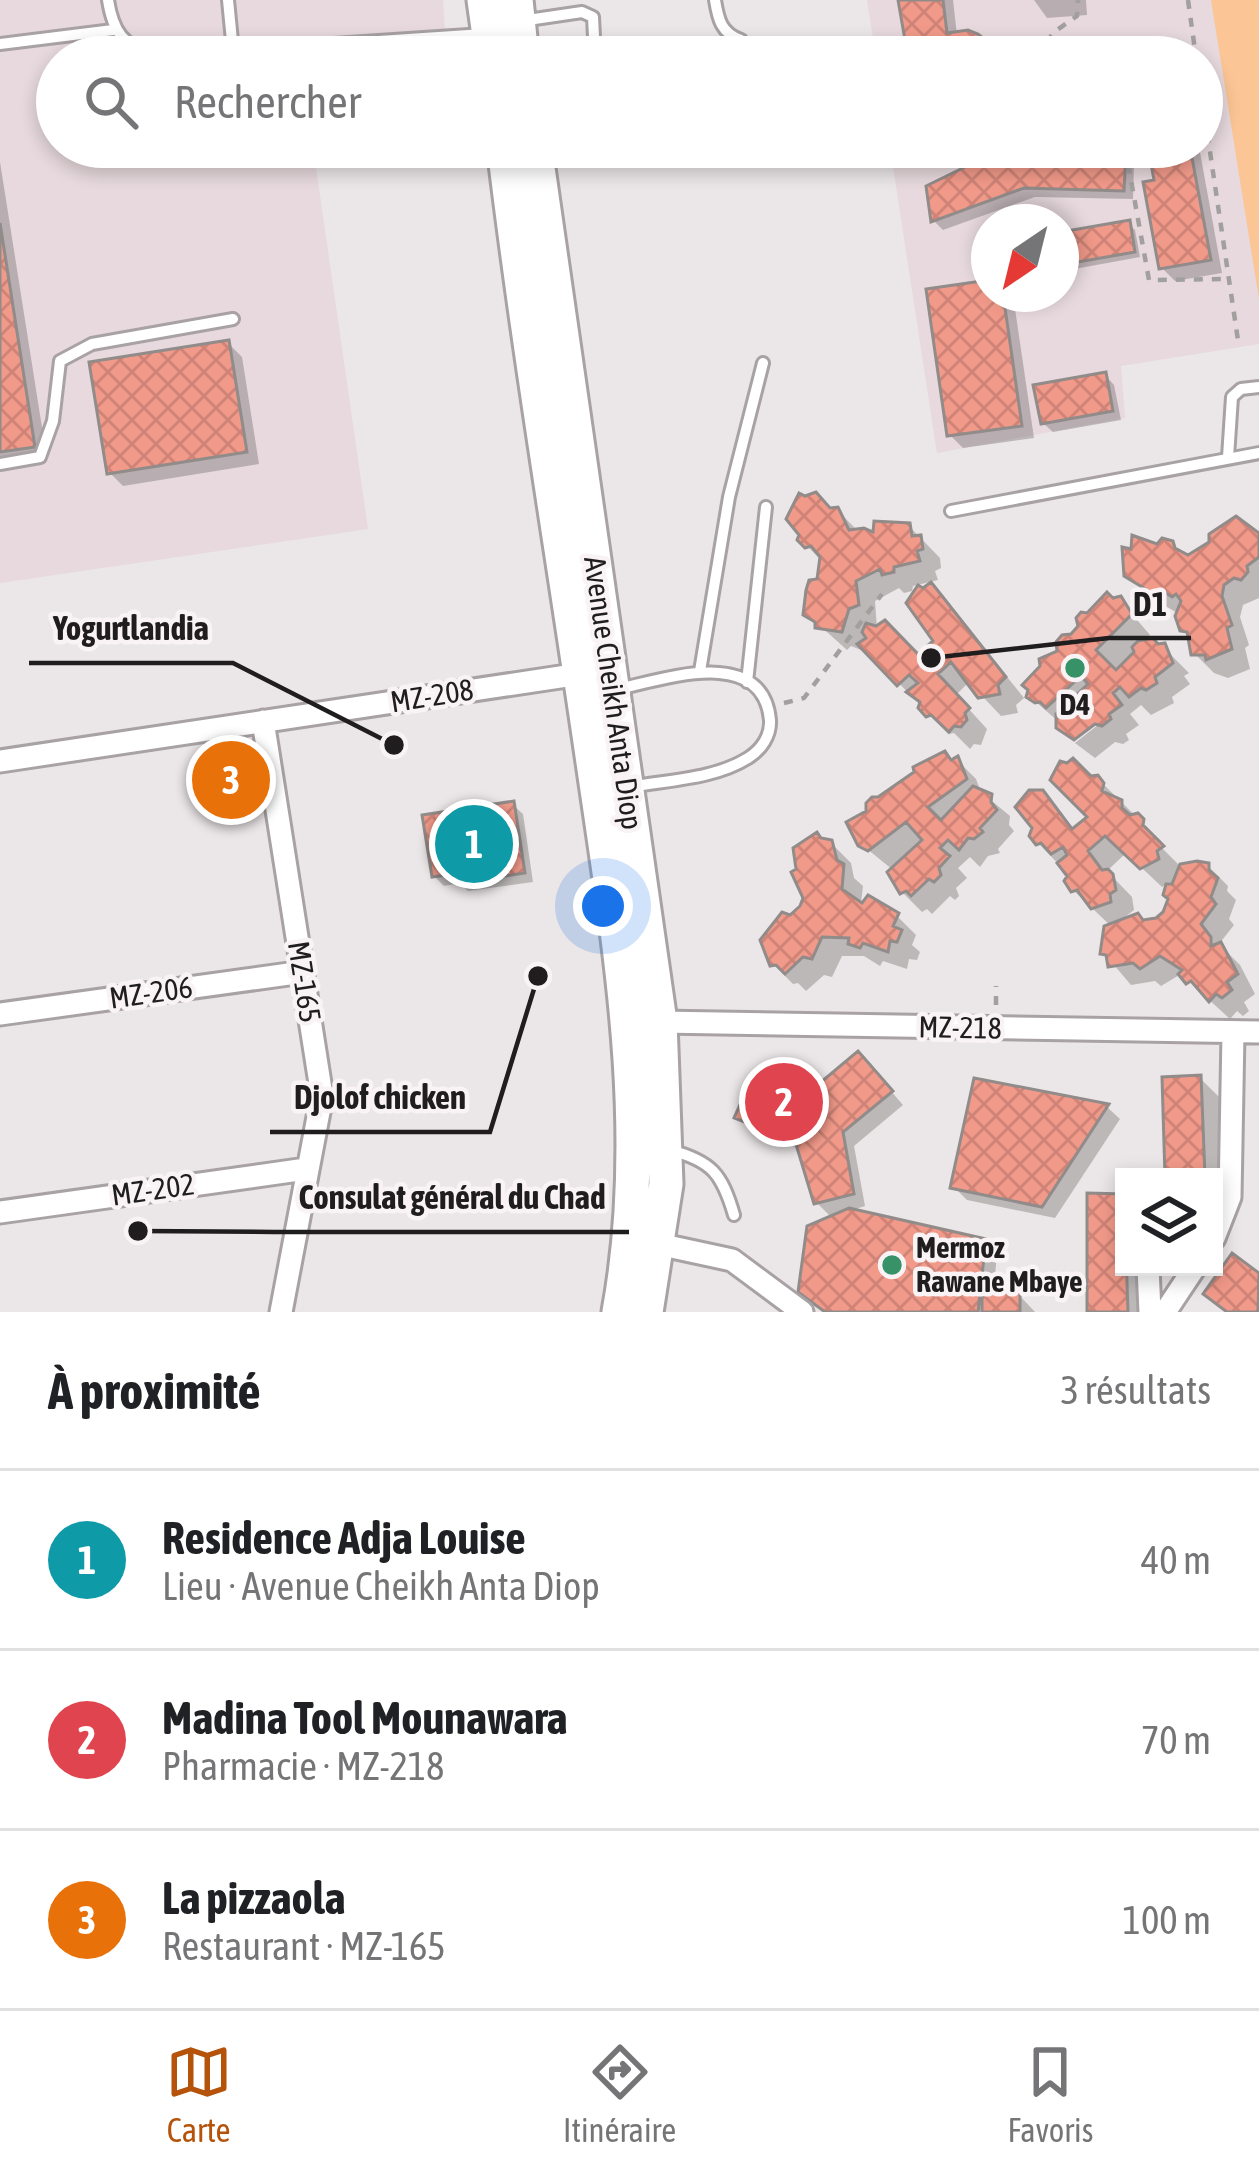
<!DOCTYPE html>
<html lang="fr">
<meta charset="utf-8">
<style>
body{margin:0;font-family:"Asap Condensed",sans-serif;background:#f2f2f2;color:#202124}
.controls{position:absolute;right:36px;bottom:36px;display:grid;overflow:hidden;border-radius:0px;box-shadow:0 6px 18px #0003}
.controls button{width:108px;height:108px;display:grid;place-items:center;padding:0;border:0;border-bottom:3px solid #e0e0e0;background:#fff;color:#202124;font:60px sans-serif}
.compass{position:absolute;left:971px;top:204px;width:108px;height:108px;border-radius:50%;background:#fff;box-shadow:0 6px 18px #0003;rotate:215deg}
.you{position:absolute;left:603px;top:906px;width:42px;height:42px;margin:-30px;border:9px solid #fff;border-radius:50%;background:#1a73e8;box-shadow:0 0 0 18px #1a73e833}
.badge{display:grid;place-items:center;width:78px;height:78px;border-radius:50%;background:#b45309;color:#fff;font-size:39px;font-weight:700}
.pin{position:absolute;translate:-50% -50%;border:6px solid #fff;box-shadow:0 3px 12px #0006}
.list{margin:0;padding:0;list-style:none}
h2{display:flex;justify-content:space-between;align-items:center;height:156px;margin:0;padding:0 48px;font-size:51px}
h2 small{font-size:39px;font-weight:400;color:#757577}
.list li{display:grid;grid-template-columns:78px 1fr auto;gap:36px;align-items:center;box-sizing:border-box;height:180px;padding:0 48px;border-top:3px solid #e0e0e0}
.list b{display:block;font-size:45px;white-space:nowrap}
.list p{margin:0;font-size:39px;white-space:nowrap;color:#757577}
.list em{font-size:39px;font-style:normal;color:#757577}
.icon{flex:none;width:66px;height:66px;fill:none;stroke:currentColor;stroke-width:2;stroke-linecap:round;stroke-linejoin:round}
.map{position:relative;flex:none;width:1259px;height:1312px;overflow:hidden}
.search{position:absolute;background:#fff;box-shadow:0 6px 18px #0003;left:36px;right:36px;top:36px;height:132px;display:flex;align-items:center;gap:30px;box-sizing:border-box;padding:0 42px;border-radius:66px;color:#757577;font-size:45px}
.sheet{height:696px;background:#fff}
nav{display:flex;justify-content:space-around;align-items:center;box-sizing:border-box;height:168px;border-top:3px solid #e0e0e0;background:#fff;font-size:33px;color:#757577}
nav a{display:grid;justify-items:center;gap:6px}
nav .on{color:#b45309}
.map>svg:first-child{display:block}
.built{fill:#e7d9dd;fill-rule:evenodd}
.green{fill:#fbc595}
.shadow{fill:#0003;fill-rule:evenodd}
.building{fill:url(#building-cross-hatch);stroke:#918b8a;stroke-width:3}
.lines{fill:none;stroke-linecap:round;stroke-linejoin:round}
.lane-casing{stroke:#a8a2a4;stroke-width:16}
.street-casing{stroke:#a8a2a4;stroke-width:27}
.primary-casing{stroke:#a8a2a4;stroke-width:39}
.path{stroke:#a29f9f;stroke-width:4.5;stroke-dasharray:9 9;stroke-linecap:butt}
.lane{stroke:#fff;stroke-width:10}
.street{stroke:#fff;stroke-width:21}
.primary{stroke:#fff;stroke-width:33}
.poi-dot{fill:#379268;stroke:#f9f3f5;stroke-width:4.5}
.labels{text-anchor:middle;stroke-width:9;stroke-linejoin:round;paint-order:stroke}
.street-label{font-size:30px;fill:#1f1d1d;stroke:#f9f3f5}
.poi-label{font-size:30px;font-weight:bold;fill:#1f1d1d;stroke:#f9f3f5}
.leader{fill:none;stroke:#1f1d1d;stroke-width:4.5}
.callout-dot{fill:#1f1d1d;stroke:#f9f3f5;stroke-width:4.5}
.callout-label{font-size:33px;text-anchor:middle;font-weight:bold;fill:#1f1d1d;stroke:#f9f3f5;stroke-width:9;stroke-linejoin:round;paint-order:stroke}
</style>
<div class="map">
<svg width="1259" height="1312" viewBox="0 0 1259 1312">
<defs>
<pattern id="building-cross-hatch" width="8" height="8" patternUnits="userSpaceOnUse" patternTransform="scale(3)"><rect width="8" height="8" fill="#f29a8a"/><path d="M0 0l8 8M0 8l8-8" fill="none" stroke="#cf8477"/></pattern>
</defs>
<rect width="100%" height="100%" fill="#ebe6e7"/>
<path class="built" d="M0 0H443L446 48 399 57H57V147H313L368 529 0 583Z
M867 0H1259V344L1121 366 1125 418 937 453 890 147H1202V57H876ZM989 222H1061V294H989Z"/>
<path class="green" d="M1211 0H1259V299Z"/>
<path class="shadow" d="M901 0H953L957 35 984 43 999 57H911Z
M1034 0H1086L1087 15 1047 18Z
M1137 147H1199L1222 273 1175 281 1162 268 1154 161Z
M1125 156 1134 165 1133 199 1035 197 943 230 934 221 929 188Z
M0 162 47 459 0 466Z
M1129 224 1135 230 1140 257 1069 270 1063 264 1061 235Z
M989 283V294L1013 295 1034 438 963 448 950 435Z
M228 343 242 357 259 464 123 486 110 473Z
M1105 375 1114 385 1121 420 1053 432 1043 423Z
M837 510 857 530 876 536 909 526 940 558 941 568 935 571 938 580 913 586 912 591 904 593 899 588 875 601 877 629 918 658 937 642 931 586 950 606 1024 698 1016 705 1018 713 1001 716 969 682 956 695 987 729 981 745 974 744 970 749 954 733 948 734 863 646 861 650 851 646 847 650 807 614 822 561 801 540 831 511Z
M1259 536V598L1243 605 1240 617 1249 645 1245 648 1250 669 1228 678 1214 673 1194 653 1179 614 1147 595 1127 574 1158 548 1171 543 1184 556Z
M1120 600 1150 635 1142 643 1152 641 1170 654 1189 673 1184 676 1190 684 1172 697 1174 703 1151 715 1141 705 1130 714 1139 725 1126 734 1129 740 1123 744 1115 742 1095 758 1075 743 1108 717 1104 712 1074 736V741L1059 722 1029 696 1072 637 1112 601Z
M957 760 976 779 981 792 1010 816 1009 825 1014 831 998 849 1000 853 988 856 980 867 970 857 958 868 967 878 956 888 959 896 955 900 950 896 932 914 927 909 922 912 902 892 893 870 861 844Z
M1097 778 1162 842 1161 847 1181 867 1208 866 1228 886 1227 891 1236 900 1229 919 1234 925 1219 944 1240 965 1255 994 1244 1002 1249 1011 1243 1016 1237 1011 1230 1019 1181 974 1161 986 1155 981 1131 985 1103 952 1112 927 1073 890 1070 876 1038 843 1042 793 1075 830 1092 817 1090 779ZM1126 853 1162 887 1170 882 1166 894 1171 899 1166 914 1143 923 1121 920 1134 910 1132 897 1107 871Z
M513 805 523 814 533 882 468 891 460 883 444 886 434 876Z
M831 843 851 863 854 878 863 886 860 910 897 916 916 935 912 945 920 952 917 960 909 959 907 969 883 961 880 966 864 956H842L832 977 824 975 806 991 798 983 793 984 773 964 791 919 807 898Z
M871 1068 903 1105 854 1146 865 1206 849 1211 984 1242 997 1255 993 1295H1019L1035 1312H825L801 1291 832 1218 816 1202 801 1149 751 1131 738 1117 808 1096Z
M1200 1078 1220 1098 1224 1223H1214V1177H1168L1165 1080Z
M1107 1107 1120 1119 1055 1218 967 1200 954 1187Z
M1090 1196 1124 1267H1146V1312H1090Z"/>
<path class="building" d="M898 0H943L947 33 968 30 978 34 986 40 990 57H908Z
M1006 147 1126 153 1124 191 1024 188 931 222 926 186Z
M1134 147H1190L1211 260 1159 269 1143 182 1154 180 1148 148 1135 150Z
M1130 220 1135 252 1061 265V232Z
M0 223 35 447 0 452Z
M989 280V294H1003L1022 426 947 436 926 289Z
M229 340 247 452 107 474 89 362Z
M1106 372 1113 411 1041 424 1033 385Z
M816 492 830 508 838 507 849 530 864 528 873 532 874 521 910 523 912 536 921 535 923 549 917 551 920 561 894 567V572L882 575 880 569 856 581 859 605 849 609 842 632 815 628V622L803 615 806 590 809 580 817 579 820 557 811 546 805 548 797 540 799 535 786 519 799 493 805 496Z
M1236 516 1259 533V557L1247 566 1248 572 1241 580 1234 578 1224 585 1222 596 1232 625 1227 628 1232 649 1206 660 1205 655H1191L1187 632 1180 631 1175 616 1181 601 1176 594 1172 597 1163 591 1157 596 1124 576 1122 547 1131 549 1132 535 1157 544 1162 538 1173 541 1175 548 1188 555 1209 542V534Z
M931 582 1006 677 998 685 1000 694 978 698 951 662 938 674 970 708 965 713 967 720 961 727 954 726 949 732 931 715 926 717 918 708 920 702 906 692 918 683 909 675 897 686 857 644 866 638 862 632 866 623 876 626 885 620 918 654 933 641 906 603 918 585 923 588Z
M1107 592 1113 598 1121 596 1132 614 1096 650 1116 670 1134 652 1132 647 1138 641 1153 638 1158 644 1165 643 1173 663 1155 677 1157 683 1146 690 1141 688 1129 697 1120 687 1113 693 1122 705 1109 714 1111 719 1102 726 1095 724 1074 740 1056 728V714L1088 684 1081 676 1046 708 1040 702 1035 703 1026 697 1028 690 1022 685 1040 666 1039 659 1057 651 1056 642 1062 635 1071 634 1078 626 1076 618 1081 612 1087 613Z
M945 751 951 760 958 756 967 779 928 807 941 820 973 786 992 794 991 802 997 810 980 828 983 832 974 839 968 838 959 850 948 840 940 848 950 856 939 868 941 875 934 882 929 879 911 896 906 891 900 894 887 872 922 840 906 822 868 851 858 846 846 822 866 811V803L872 797H878L914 772 913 767Z
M1073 758 1091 776 1098 775 1104 783 1102 791 1122 800V808L1130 815 1138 813 1144 819 1143 825 1164 846 1157 851 1159 859 1140 869 1105 836 1088 851 1102 870 1108 869 1113 874 1116 890 1110 894 1111 902 1091 909 1077 890 1071 892 1064 881 1067 876 1057 863 1067 855 1063 847 1051 854 1041 843 1036 845 1029 836 1032 828 1015 807 1029 790H1043L1072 829 1087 817 1050 780 1060 761 1067 763Z
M514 801 525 873 456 883 454 874 432 877 422 815Z
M817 832 821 838 832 840 837 860 844 864 842 889 862 903 868 895 899 913 893 926 902 930 897 942 890 941 888 952 863 943 860 948 848 944 849 938 822 937 812 959 803 957 785 974 776 965 770 966 760 940 782 912 790 915 800 906 803 898 791 872 796 869 793 848Z
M1197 861 1209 863V870L1218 878 1211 897 1216 904 1201 924 1211 937V946L1221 942 1238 974 1227 982 1232 990 1222 998 1216 994 1209 1002 1191 981 1186 984 1178 974 1182 970 1160 956 1140 969 1133 963 1108 967 1106 955 1100 954 1104 926 1138 913 1143 920 1156 918 1163 912 1168 899 1163 895 1166 884H1172L1180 864Z
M858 1051 893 1091 843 1132 854 1194 814 1204 795 1141 734 1118 754 1074 808 1093Z
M1201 1075 1205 1177H1165L1162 1077Z
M974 1078 1109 1104 1042 1207 950 1188Z
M1087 1193 1124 1194 1128 1312H1087Z
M849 1208 986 1239 978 1312H825L798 1292 807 1226Z
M1232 1253 1259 1273 1258 1312H1227L1203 1294Z
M982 1292H1020V1312H982Z"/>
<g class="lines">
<defs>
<path id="lane" d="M108 0C113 32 123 45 154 56L484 34
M228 0 233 51
M715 0C718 19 721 33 741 40L747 57
M521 21 582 12 593 17 595 57
M0 44 113 30
M1228 457 1232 397 1241 389 1259 387
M0 464 40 457 53 421 60 361 92 344 233 319
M951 511 1259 453
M700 671 729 497 763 363
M747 682 766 507
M618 689C661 680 763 644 770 720 771 736 761 750 748 758 715 779 668 780 630 787
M670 1150C712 1161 722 1174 734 1215"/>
<path id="street" d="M263 721 322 1096 281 1312
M0 761 580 674
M0 1014 303 972
M660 1022 1259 1032
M0 1212 306 1169
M1214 1238 1230 1197 1233 1033
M658 1244 732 1260 802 1312
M1148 1267 1150 1312
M1165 1312 1195 1267"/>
<path id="primary" d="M484 0 492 57
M516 0 522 57
M504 147C529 355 564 561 594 769 620 948 652 1132 619 1312
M535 147 660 1022 666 1184 646 1312"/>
</defs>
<use href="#lane" class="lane-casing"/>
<use href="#street" class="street-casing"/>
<use href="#primary" class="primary-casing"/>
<path class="path" d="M1188 0 1196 57
M1036 57 1054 32 1077 16 1078 0
M1202 98 1239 347
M1125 147 1149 280 1229 279
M784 703 804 698 882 594
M996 1005V986"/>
<use href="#lane" class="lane"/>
<use href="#street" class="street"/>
<use href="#primary" class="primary"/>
</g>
<g class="poi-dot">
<circle cx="1075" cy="668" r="12"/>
<circle cx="892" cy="1265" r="12"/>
</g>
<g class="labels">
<g class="street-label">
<text transform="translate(613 693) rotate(82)" y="10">Avenue Cheikh Anta Diop</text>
<text transform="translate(432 696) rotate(-9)" y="10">MZ-208</text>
<text transform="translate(304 982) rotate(81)" y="10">MZ-165</text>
<text transform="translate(151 993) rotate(-8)" y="10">MZ-206</text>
<text transform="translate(960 1028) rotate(1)" y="10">MZ-218</text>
<text transform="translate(153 1190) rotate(-8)" y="10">MZ-202</text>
</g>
<g class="poi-label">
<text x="1075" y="715">D4</text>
<text x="916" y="1258" text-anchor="start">Mermoz<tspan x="916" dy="34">Rawane Mbaye</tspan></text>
</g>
</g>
<path class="leader" d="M931 658L1109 638H1191M394 745L233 663H29M538 976L490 1132H270M138 1231L274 1232H629"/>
<g class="callout-dot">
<circle cx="931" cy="658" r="12"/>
<circle cx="394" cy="745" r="12"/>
<circle cx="538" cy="976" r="12"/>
<circle cx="138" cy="1231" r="12"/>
</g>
<g class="callout-label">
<text x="1150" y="616">D1</text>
<text x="131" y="640">Yogurtlandia</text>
<text x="380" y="1109">Djolof chicken</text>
<text x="452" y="1209">Consulat général du Chad</text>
</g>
</svg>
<div class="controls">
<button><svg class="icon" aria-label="layers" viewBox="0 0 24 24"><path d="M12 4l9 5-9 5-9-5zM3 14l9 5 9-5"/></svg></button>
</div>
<svg class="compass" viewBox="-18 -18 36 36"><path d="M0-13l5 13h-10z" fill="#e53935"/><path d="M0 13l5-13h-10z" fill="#757577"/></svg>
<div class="you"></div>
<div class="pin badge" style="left:474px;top:844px;background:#0f9aa8">1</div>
<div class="pin badge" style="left:784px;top:1102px;background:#e0444e">2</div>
<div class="pin badge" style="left:231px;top:780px;background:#e8710a">3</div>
<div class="search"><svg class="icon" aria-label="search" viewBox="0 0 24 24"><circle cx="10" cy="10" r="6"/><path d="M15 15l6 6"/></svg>Rechercher</div>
</div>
<section class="sheet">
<h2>À proximité<small>3 résultats</small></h2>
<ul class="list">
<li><span class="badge" style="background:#0f9aa8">1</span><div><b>Residence Adja Louise</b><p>Lieu · Avenue Cheikh Anta Diop</p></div><em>40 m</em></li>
<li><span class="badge" style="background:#e0444e">2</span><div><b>Madina Tool Mounawara</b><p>Pharmacie · MZ-218</p></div><em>70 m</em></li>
<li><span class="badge" style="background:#e8710a">3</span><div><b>La pizzaola</b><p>Restaurant · MZ-165</p></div><em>100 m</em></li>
</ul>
</section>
<nav>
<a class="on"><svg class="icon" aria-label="map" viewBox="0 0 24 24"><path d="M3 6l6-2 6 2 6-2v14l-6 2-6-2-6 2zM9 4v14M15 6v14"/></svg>Carte</a>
<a><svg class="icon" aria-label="directions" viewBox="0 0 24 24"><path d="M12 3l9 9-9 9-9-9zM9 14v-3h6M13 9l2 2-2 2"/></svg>Itinéraire</a>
<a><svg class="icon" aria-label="saved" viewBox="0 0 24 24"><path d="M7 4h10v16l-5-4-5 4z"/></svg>Favoris</a>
</nav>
